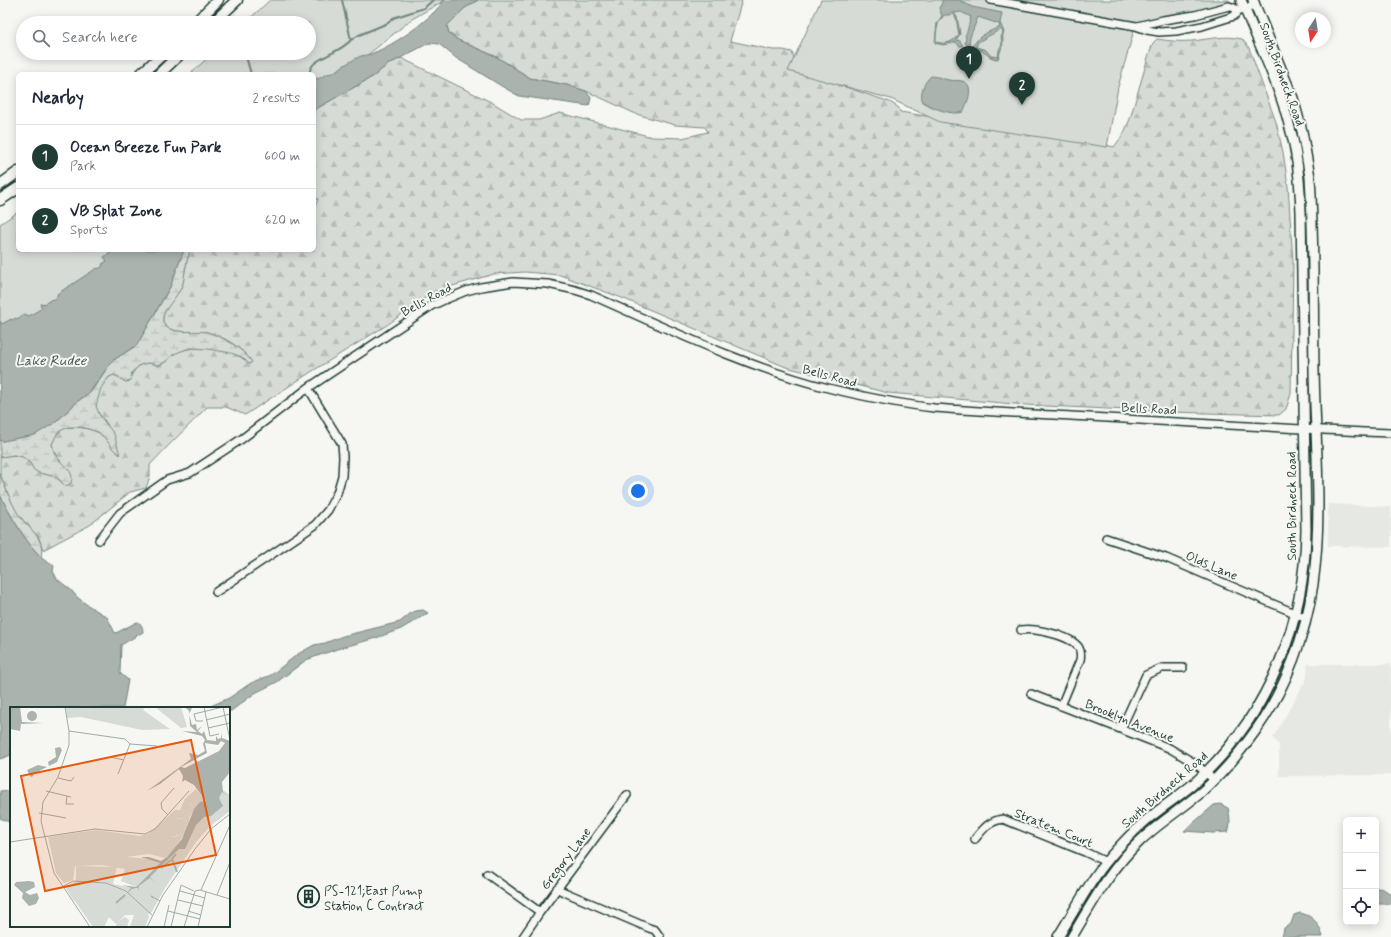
<!DOCTYPE html>
<meta charset="utf-8">
<style>
body{margin:0;font-family:Mynerve,sans-serif;background:#f2f2f3;color:#1f2937}
.controls{position:absolute;right:12px;bottom:12px;display:grid;overflow:hidden;border-radius:6px;box-shadow:0 2px 10px #0003}
.controls button{width:36px;height:36px;display:grid;place-items:center;padding:0;border:0;border-bottom:1px solid #e0e1e3;background:#fff;color:#1f2937;font:20px sans-serif}
.compass{position:absolute;left:1295px;top:12px;width:36px;height:36px;border-radius:50%;background:#fff;box-shadow:0 2px 10px #0003;rotate:192deg}
.you{position:absolute;left:638px;top:491px;width:14px;height:14px;margin:-10px;border:3px solid #fff;border-radius:50%;background:#1a73e8;box-shadow:0 0 0 6px #1a73e833}
.badge{display:grid;place-items:center;width:26px;height:26px;border-radius:50%;background:#1f3d34;color:#fff;font-size:13px;font-weight:700}
.pin{position:absolute;translate:-50% -33px;filter:drop-shadow(0 1px 2px #0008)}
.pin::after{content:'';position:absolute;top:21px;width:14px;height:12px;background:inherit;clip-path:polygon(0 0,100% 0,50% 100%)}
.list{margin:0;padding:0;list-style:none}
h2{display:flex;justify-content:space-between;align-items:center;height:52px;margin:0;padding:0 16px;font-size:17px}
h2 small{font-size:13px;font-weight:400;color:#747a83}
.list li{display:grid;grid-template-columns:26px 1fr auto;gap:12px;align-items:center;box-sizing:border-box;height:64px;padding:0 16px;border-top:1px solid #e0e1e3}
.list b{display:block;font-size:15px;white-space:nowrap}
.list p{margin:0;font-size:13px;white-space:nowrap;color:#747a83}
.list em{font-size:13px;font-style:normal;color:#747a83}
.icon{flex:none;width:22px;height:22px;fill:none;stroke:currentColor;stroke-width:2;stroke-linecap:round;stroke-linejoin:round}
.map{position:relative;flex:none;width:1391px;height:937px;overflow:hidden}
.search{position:absolute;background:#fff;box-shadow:0 2px 10px #0003;left:16px;top:16px;width:300px;height:44px;display:flex;align-items:center;gap:10px;box-sizing:border-box;padding:0 14px;border-radius:22px;color:#747a83;font-size:15px}
.panel{position:absolute;background:#fff;box-shadow:0 2px 10px #0003;left:16px;top:72px;width:300px;height:180px;border-radius:6px}
.map>svg:first-child{display:block}
.built{fill:#e6e8e4}
.forest{fill:url(#forest-firs);stroke:#7a8c85}
.wetland{fill:url(#wetland-marsh);stroke:#7a8c85}
.park{fill:#d6dbd6;stroke:#7a8c85}
.water{fill:#aab3ae;stroke:#72847d;fill-rule:evenodd}
.lines{fill:none;stroke-linecap:round;stroke-linejoin:round}
.stream{stroke:#72847d;stroke-width:2}
.minor-casing{stroke:#1f3d34;stroke-width:10}
.major-casing{stroke:#1f3d34;stroke-width:12}
.highway-casing{stroke:#1f3d34;stroke-width:13}
.minor{stroke:#f6f6f2;stroke-width:7}
.major{stroke:#f6f6f2;stroke-width:9}
.highway{stroke:#f6f6f2;stroke-width:10}
.labels{text-anchor:middle;stroke-width:4;stroke-linejoin:round;paint-order:stroke}
.street-label{font-size:13px;fill:#1f3d34;stroke:#f6f6f2}
.poi-label{font-size:13px;fill:#1f3d34;stroke:#f6f6f2;text-anchor:start}
.water-label{font-size:14px;font-style:italic;fill:#425a52;stroke:#f6f6f2}
.inset-river{fill:none;stroke:#aab3ae;stroke-width:2}
.inset-road{fill:none;stroke:#a0aca6;stroke-width:1}
.view{fill:#e8590c;fill-opacity:0.15;stroke:#e8590c;stroke-width:2}
.inset-edge{fill:none;stroke:#1f3d34;stroke-width:2}
</style>
<div class="map">
<svg width="1391" height="937" viewBox="0 0 1391 937">
<defs>
<pattern id="forest-firs" width="22" height="20" patternUnits="userSpaceOnUse"><rect width="22" height="20" fill="#d6dbd6"/><path d="M5 1l3.5 6h-7zM16 11l3.5 6h-7z" fill="#b7bdb8"/></pattern>
<pattern id="wetland-marsh" width="20" height="14" patternUnits="userSpaceOnUse"><rect width="20" height="14" fill="#d6dbd6"/><path d="M1 5h8M5 5V1M11 12h8M15 12V8" fill="none" stroke="#b7bdb8"/></pattern>
</defs>
<rect width="100%" height="100%" fill="#f6f6f2"/>
<filter id="ink" filterUnits="userSpaceOnUse"><feTurbulence type="fractalNoise" baseFrequency=".025" numOctaves="2"/><feDisplacementMap in="SourceGraphic" scale="8" xChannelSelector="R" yChannelSelector="G"/><feConvolveMatrix kernelMatrix="1 2 1 2 8 2 1 2 1" color-interpolation-filters="sRGB"/></filter>
<g filter="url(#ink)">
<path class="built" d="M1328 504 1391 507V547L1328 546Z
M1308 664H1391V775L1279 776V745L1273 738 1307 678Z"/>
<path class="forest" d="M478 0H742L730 41 773 50H783L792 52 798 71 890 102 899 108 900 112 1097 143 1114 147 1123 135 1130 119 1149 54 1153 43 1157 39C1169 41 1180 42 1192 41 1210 39 1225 35 1242 39L1249 48 1276 122 1283 152 1288 186 1293 262 1291 394 1286 409 1279 415 1170 412 1026 405 888 393 786 367 622 298 560 275 525 272 494 274 435 291 387 325 311 372 245 415 226 407H207C188 427 168 445 150 465V476L146 488 130 492 90 525 43 550 39 538 17 513 10 499 0 474V457C7 456 15 454 23 457 29 460 31 468 36 470 46 475 55 475 62 483L68 469C59 461 55 455 52 444 54 440 55 435 58 433 66 423 89 428 99 433 105 436 109 443 113 449 111 441 111 431 107 424 104 418 96 414 96 406 95 395 104 379 113 375 119 376 121 380 126 382L129 381C132 373 137 364 147 363 151 363 155 365 159 365 166 364 169 357 174 354 190 344 227 347 242 358 245 360 247 362 249 364L252 362C243 348 223 336 207 332 196 330 160 337 163 317 164 309 178 294 182 286 184 281 184 276 185 271 186 264 188 257 190 250H314V209L318 199 314 197V110L374 76 387 65 401 58 493 103 521 120H539L560 113 652 137 682 138 708 132 705 127 675 125 636 114 586 91 567 85 530 78 497 57 458 40 449 33 447 26 465 8Z"/>
<path class="wetland" d="M184 250H190C188 257 186 264 185 271 184 276 184 281 182 286 178 296 164 309 163 317 160 337 196 330 206 332 223 336 242 348 252 362L249 364 242 357 231 353 208 349 189 348 174 354 165 362 159 365 148 363 140 365 132 372 130 381 126 382C121 380 119 376 114 375L109 377 101 388 96 406 100 416 114 434 120 455 113 449 104 437 98 432 82 427H68L58 432 52 444C53 447 53 451 55 454 59 464 78 471 70 484L65 486 57 477 39 473 34 470 30 463 23 457 14 455 0 457V440L3 441 56 422 78 401 91 392 112 361 137 345 170 287Z
M0 474C5 487 10 500 17 512 25 527 46 536 41 557L29 544 13 519 0 495Z"/>
<path class="park" d="M270 0H445L412 19 349 70 314 97V74H190L213 53H309V23H245Z
M821 0H1229L1230 3 1134 30 1118 87 1107 147 940 122 891 99 788 71Z
M18 212V250H165L0 419V224Z"/>
<path class="water" d="M444 0H478L465 8 447 26 449 33 458 40 497 57 530 78 567 85 586 91 591 98 589 106 519 96 503 87 456 58 439 44 429 43 387 65 374 76 314 110V77L318 79 327 74 332 73C341 68 351 60 361 56 365 55 369 55 373 53 394 45 432 19 444 0Z
M942 0H959L972 7 1002 13 1000 23 1004 32C1002 36 1003 37 1003 42 1003 44 999 56 998 59 986 59 984 46 971 50L970 47C974 45 974 44 977 40 981 35 994 29 1000 27L999 24 978 17 970 37 969 45H967L965 43 966 37 965 36C968 31 969 23 971 17L961 12 954 13 957 17 960 34 956 40 960 41 963 46H959L956 42 943 45 935 43 937 23 942 16 939 8 942 3ZM953 13 956 18 959 35C951 42 948 45 936 42V33L939 20 942 18 944 15H949ZM1001 29 1003 33 1001 37 1002 44 999 50 998 57 991 56 986 50 976 47 978 42Z
M931 76C937 76 943 79 949 80 954 81 958 80 962 81 976 84 967 104 963 112 953 116 932 108 923 102 919 94 924 82 931 76Z
M115 250H184L170 287 137 345 112 361 90 392 78 401 56 422 35 435 3 441 0 440V321L2 324 11 319 12 320 16 318 17 319 25 314 29 316 42 308 40 304 43 303 44 304 52 299 53 300 57 297V294L97 268 98 269 103 266 102 264 107 261 104 257Z
M0 495C12 518 25 542 44 560 47 562 51 563 54 566L53 571 57 579 71 590 77 597 86 604 107 617 115 633 118 632 137 622C141 622 143 628 143 632L121 645 120 673 128 680 123 708H11V755L0 759Z
M423 610 428 613 401 629 376 638 337 649 306 660 277 682 255 693 231 711H229V708H206L229 698 251 683 271 675 298 654 314 645 325 643 343 636 400 622 411 613 416 611Z
M11 790V823L0 818V791Z
M1220 804 1228 808C1230 816 1231 824 1228 832L1213 833 1184 831 1214 805Z
M1376 888C1383 888 1386 890 1391 895V904H1376Z
M1300 913C1314 916 1319 924 1323 937H1279L1283 934 1284 928 1291 924 1294 915Z"/>
<g class="lines">
<path class="stream" d="M235 16 238 23
M351 40 359 35 388 23 393 18 424 8 433 0
M245 53 251 74
M309 74C310 70 312 65 315 63 327 54 341 51 351 40L342 0"/>
<defs>
<path id="minor" d="M991 0 1136 26 1147 30 1159 32 1176 31 1202 26 1234 16 1239 10 1255 5
M1137 26 1163 20 1195 15 1229 6 1239 10
M1106 538 1166 558 1306 618
M99 540 120 513 167 480 190 473 243 438 308 388 431 306 442 301 466 291 481 287 513 282 548 284 575 290 591 295C670 330 748 368 832 389 866 397 900 404 934 408 986 412 1038 414 1090 417 1191 423 1291 429 1391 433
M216 592 315 525 328 510 337 493 342 476 343 457 342 444 308 388
M1021 630C1034 628 1071 635 1079 648 1081 652 1081 655 1080 660L1061 706
M1031 694 1169 748 1196 764 1214 780
M1121 729 1146 675 1162 668H1183
M975 839C983 829 989 821 1003 819L1085 852 1106 862
M487 874 540 912
M557 888 562 891 649 928 655 930 660 937
M523 937 540 912 627 795"/>
<path id="major" d="M1058 937C1075 910 1090 880 1111 856 1124 841 1138 826 1154 814 1170 801 1187 791 1202 776 1269 712 1305 623 1306 530L1301 212C1300 183 1298 155 1290 128 1279 84 1258 42 1241 0
M1072 937C1092 903 1111 868 1140 841 1160 822 1183 808 1204 790 1223 773 1241 751 1256 730 1286 688 1306 635 1313 584 1323 513 1315 439 1314 368 1313 304 1314 240 1310 177L1302 131 1293 98 1253 0"/>
<path id="highway" d="M195 23 218 0
M213 23 237 0
M141 74 164 53
M159 74 181 53
M0 185 18 172
M0 200 18 188"/>
</defs>
<use href="#minor" class="minor-casing"/>
<use href="#major" class="major-casing"/>
<use href="#highway" class="highway-casing"/>
<use href="#minor" class="minor"/>
<use href="#major" class="major"/>
<use href="#highway" class="highway"/>
</g>
</g>
<defs>
<symbol id="building-ring" viewBox="-11 -11 22 22"><circle r="9.5" fill="#f6f6f2" stroke="#1f3d34" stroke-width="1.5"/><path d="M-4-6H4V6H1V3H-1V6H-4ZM-2.5-4.3h1.7v1.8h-1.7ZM.8-4.3h1.7v1.8H.8ZM-2.5-1h1.7V.8h-1.7ZM.8-1h1.7V.8H.8Z" fill="#1f3d34"/></symbol>
</defs>
<g fill-rule="evenodd">
<use href="#building-ring" x="296" y="884" width="25" height="25"/>
</g>
<g class="labels">
<g class="street-label">
<text transform="translate(1283 74) rotate(70)" y="5">South Birdneck Road</text>
<text transform="translate(426 299) rotate(-29)" y="5">Bells Road</text>
<text transform="translate(830 375) rotate(15)" y="5">Bells Road</text>
<text transform="translate(1149 408) rotate(3)" y="5">Bells Road</text>
<text transform="translate(1291 506) rotate(-90)" y="5">South Birdneck Road</text>
<text transform="translate(1212 565) rotate(23)" y="5">Olds Lane</text>
<text transform="translate(1130 720) rotate(22)" y="5">Brooklyn Avenue</text>
<text transform="translate(1164 789) rotate(-41)" y="5">South Birdneck Road</text>
<text transform="translate(1054 827) rotate(22)" y="5">Stratem Court</text>
<text transform="translate(565 858) rotate(-53)" y="5">Gregory Lane</text>
</g>
<g class="poi-label">
<text x="324" y="895">PS-121;East Pump<tspan x="324" dy="15">Station C Contract</tspan></text>
</g>
<g class="water-label">
<text x="51" y="365">Lake Rudee</text>
</g>
</g>
<g transform="translate(10 707)">
<rect width="220" height="220" fill="#f6f6f2"/>
<path d="M186 82 194 92H185L188 95 186 97 179 96 183 101 182 105 173 110 166 111 177 113 173 127 162 130 169 133 164 143 155 151 139 147 116 150 139 152 150 156 126 180 111 174 115 162 92 158 65 159 63 173 54 176 46 166 38 130 86 123 130 129 138 127 165 103H170L175 92ZM58 184 106 198 103 202 107 207H116L106 217 99 210 94 220H83Z" fill="#d6dbd6"/>
<path d="M186 81 195 89 196 94 188 98 180 109 176 124 164 143 169 133 161 131 173 127 177 113 165 110H173L182 105 183 101 179 95 187 96 184 90 194 92Z" fill="#d6dbd6"/>
<path d="M56 0H135L133 3 160 22 132 23 71 10 57 11ZM145 0H171L177 20 171 21ZM210 81 220 88V104L200 119 186 135 155 181 141 206 138 207 139 210 135 220H120L124 208H106L103 203 105 198 82 192 64 194 55 180 66 174V159L107 160 103 177 126 182 155 156ZM115 210 119 213 117 220 106 219 107 215Z" fill="#d6dbd6"/>
<path d="M0 0H10L12 15 33 16 11 17 10 24 0 22ZM175 0 182 1 179 7 182 18 186 17 187 23 192 19 188 24 192 27 194 24 197 33 206 34V29L208 32 211 31V26L212 31 220 34V65L212 75 213 85 217 88 212 85 209 91 213 99 201 109 194 110 186 118 175 142H169L140 170 145 175 140 171 129 179 128 184V181L122 182 115 188 121 181 112 178 126 180 150 156 131 150H139L151 154 157 150 172 132 184 102 190 95 196 94 184 78 175 73 172 75 173 69 169 62 150 77 137 84 181 52 179 46 188 48 195 44 193 37 195 33 192 29 172 24 187 25 180 19 179 4ZM211 34 215 36 209 44 175 61 171 60 197 46 195 36 208 38ZM17 9a5 5 0 1 1 10 0a5 5 0 1 1-10 0ZM45 41 50 40 52 43 47 55 39 59 38 55 46 50ZM28 58 37 60 25 66 22 70 20 69 17 63ZM19 174 24 175 25 180 15 185 20 188 27 186 29 191 26 197 19 199 12 191 13 186 4 178 6 175Z" fill="#aab3ae" fill-rule="evenodd"/>
<path class="inset-river" d="M166 147 162 152 167 165M151 161 161 153M106 196 115 188"/>
<path class="inset-road" d="M55 0 59 24V38L48 70 33 95 31 114 44 166 80 220M194 0 200 29 209 27M213 0 220 33M196 13 220 7M193 14H186L184 7 213 0M198 21 220 16M59 24 115 32 120 37 147 39M100 50 114 53M108 67 120 37M48 71 61 74 64 70M36 84 61 90M57 89 56 97H64M29 106 56 111M158 108 152 102 151 96 164 81M0 135 85 122 135 127 145 122 179 84M52 180 63 174 96 176 116 184 142 208M191 183 220 118M170 184 195 191M207 188 220 155M144 191 141 189 150 194M168 193 193 199M158 204 190 212M178 204 191 208M137 220 153 188 185 142 201 122 220 107M154 220 159 198M161 220 171 178 184 184M174 220 185 184 190 183 220 192M188 220 196 185"/>
<path class="view" d="M181 33 206 148 35 184 11 69Z"/>
<rect width="220" height="220" class="inset-edge"/>
</g>
</svg>
<div class="controls">
<button>+</button>
<button>−</button>
<button><svg class="icon" aria-label="locate" viewBox="0 0 24 24"><circle cx="12" cy="12" r="6"/><path d="M12 2v4M12 18v4M2 12h4M18 12h4"/></svg></button>
</div>
<svg class="compass" viewBox="-18 -18 36 36"><path d="M0-13l5 13h-10z" fill="#e53935"/><path d="M0 13l5-13h-10z" fill="#747a83"/></svg>
<div class="you"></div>
<div class="pin badge" style="left:969px;top:79px">1</div>
<div class="pin badge" style="left:1022px;top:105px">2</div>
<div class="search"><svg class="icon" aria-label="search" viewBox="0 0 24 24"><circle cx="10" cy="10" r="6"/><path d="M15 15l6 6"/></svg>Search here</div>
<section class="panel">
<h2>Nearby<small>2 results</small></h2>
<ul class="list">
<li><span class="badge">1</span><div><b>Ocean Breeze Fun Park</b><p>Park</p></div><em>600 m</em></li>
<li><span class="badge">2</span><div><b>VB Splat Zone</b><p>Sports</p></div><em>620 m</em></li>
</ul>
</section>
</div>
